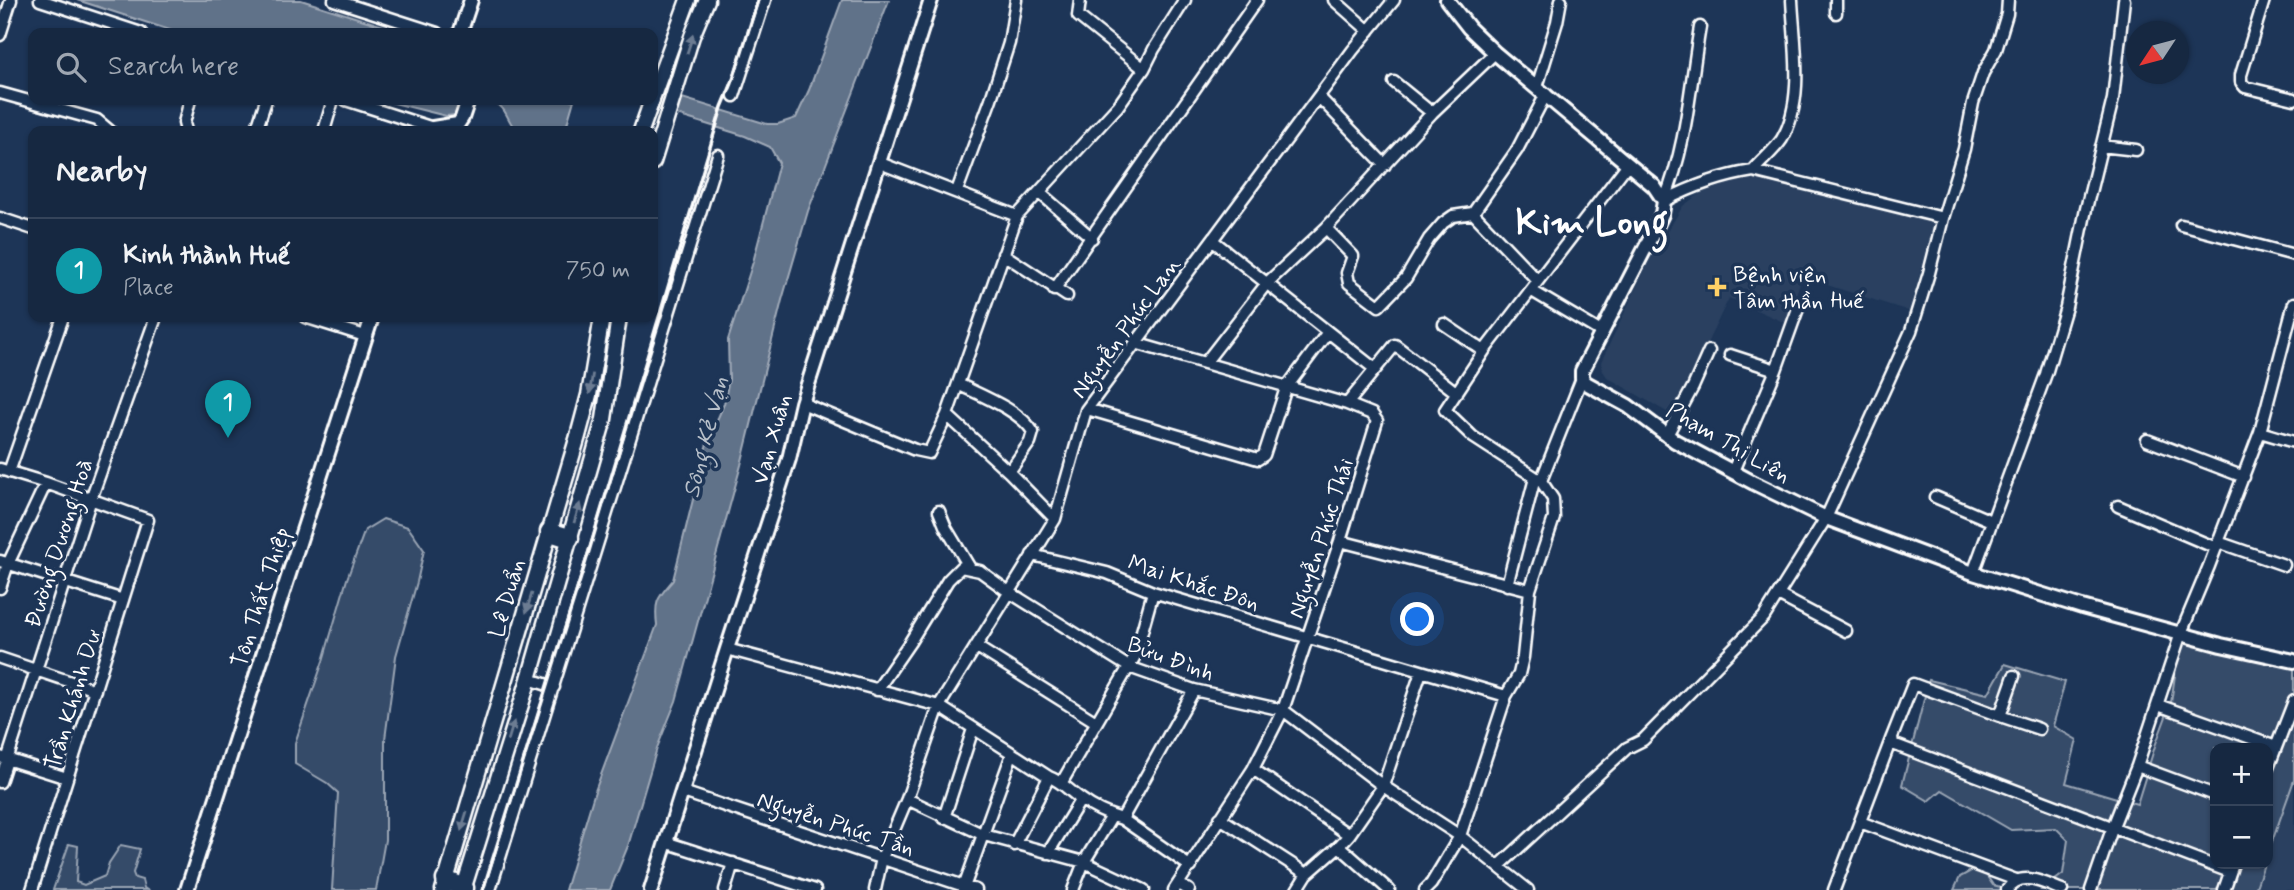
<!DOCTYPE html>
<meta charset="utf-8">
<style>
body{margin:0;font-family:Mynerve,sans-serif;background:#23344c;color:#f1f3f6}
.controls{position:absolute;right:21px;bottom:21px;display:grid;overflow:hidden;border-radius:14px;box-shadow:0 2px 5px #0004}
.controls button{width:63px;height:63px;display:grid;place-items:center;padding:0;border:0;border-bottom:2px solid #35445a;background:#162841;color:#f1f3f6;font:35px sans-serif}
.compass{position:absolute;left:2126px;top:21px;width:63px;height:63px;border-radius:50%;background:#162841;box-shadow:0 2px 5px #0004;rotate:234deg}
.you{position:absolute;left:1418px;top:620px;width:24px;height:24px;margin:-18px;border:5px solid #fff;border-radius:50%;background:#1a73e8;box-shadow:0 0 0 10px #1a73e833}
.badge{display:grid;place-items:center;width:46px;height:46px;border-radius:50%;background:#8bbbb9;color:#fff;font-size:23px;font-weight:700}
.pin{position:absolute;translate:-50% -58px;filter:drop-shadow(0 2px 4px #0008)}
.pin::after{content:'';position:absolute;top:37px;width:24px;height:21px;background:inherit;clip-path:polygon(0 0,100% 0,50% 100%)}
.list{margin:0;padding:0;list-style:none}
h2{display:flex;justify-content:space-between;align-items:center;height:91px;margin:0;padding:0 28px;font-size:30px}
h2 small{font-size:23px;font-weight:400;color:#9ea6b1}
.list li{display:grid;grid-template-columns:46px 1fr auto;gap:21px;align-items:center;box-sizing:border-box;height:105px;padding:0 28px;border-top:2px solid #35445a}
.list b{display:block;font-size:26px;white-space:nowrap}
.list p{margin:0;font-size:23px;white-space:nowrap;color:#9ea6b1}
.list em{font-size:23px;font-style:normal;color:#9ea6b1}
.icon{flex:none;width:38px;height:38px;fill:none;stroke:currentColor;stroke-width:2;stroke-linecap:round;stroke-linejoin:round}
.map{position:relative;flex:none;width:2294px;height:890px;overflow:hidden}
.search{position:absolute;background:#162841;box-shadow:0 2px 5px #0004;left:28px;top:28px;width:630px;height:77px;display:flex;align-items:center;gap:18px;box-sizing:border-box;padding:0 24px;border-radius:14px;color:#9ea6b1;font-size:26px}
.panel{position:absolute;background:#162841;box-shadow:0 2px 5px #0004;left:28px;top:126px;width:630px;height:196px;border-radius:14px}
.map>svg:first-child{display:block}
.built{fill:#2a4161}
.green{fill:#364b69;stroke:#9aa5b4;stroke-width:2}
.water{fill:#617289;stroke:#a0aab8;stroke-width:2}
.lines{fill:none;stroke-linecap:round;stroke-linejoin:round}
.street-casing{stroke:#fff;stroke-width:15}
.secondary-casing{stroke:#fff;stroke-width:18}
.primary-casing{stroke:#fff;stroke-width:19}
.highway-casing{stroke:#fff;stroke-width:23}
.street{stroke:#1d3557;stroke-width:10}
.secondary{stroke:#1d3557;stroke-width:12}
.primary{stroke:#1d3557;stroke-width:14}
.highway{stroke:#1d3557;stroke-width:18}
.rail{stroke:#fff;stroke-width:3.5}
.oneway{fill:#6c7c92}
.poi-dot{fill:#ffd166;stroke:#1d3557;stroke-width:2.5}
.labels{text-anchor:middle;stroke-width:7;stroke-linejoin:round;paint-order:stroke}
.poi-label{font-size:23px;fill:#fff;stroke:#1d3557;text-anchor:start}
.street-label{font-size:23px;fill:#fff;stroke:#1d3557}
.water-label{font-size:24px;font-style:italic;fill:#b8c0ca;stroke:#1d3557}
.town-label{font-size:37px;font-weight:bold;fill:#fff;stroke:#1d3557}
</style>
<div class="map">
<svg width="2294" height="890" viewBox="0 0 2294 890">
<rect width="100%" height="100%" fill="#1d3557"/>
<filter id="ink" filterUnits="userSpaceOnUse"><feTurbulence type="fractalNoise" baseFrequency=".0143" numOctaves="2"/><feDisplacementMap in="SourceGraphic" scale="14" xChannelSelector="R" yChannelSelector="G"/><feConvolveMatrix kernelMatrix="1 2 1 2 8 2 1 2 1" color-interpolation-filters="sRGB"/></filter>
<g filter="url(#ink)">
<path class="built" d="M1745 177 1935 223 1909 311 1802 277 1786 323 1729 298 1672 415 1607 377 1603 371 1601 362 1650 259 1683 206 1706 189 1728 180Z
M2294 735V890H2237L2247 864H2268V805Z"/>
<path class="green" d="M383 519 408 527 424 550 417 582 396 656 385 739V840L376 890H332L338 793 327 783 295 764V743L323 661 347 579 365 530Z
M2181 633 2294 661V780L2268 853V748H2215V864H2264L2255 890H2042L2063 874 2068 840 2056 828 2011 830 1942 790 1929 801 1902 785 1929 680 1988 694 2005 664 2065 682 2053 726 2077 740 2066 783 2137 804 2155 746 2171 703Z
M69 844 78 846 76 882 84 885 105 876 109 863 121 845 140 849 133 873 135 878 142 880 144 888 147 890H53Z
M1980 866 1993 885 2013 890H1954L1960 877Z"/>
<path class="water" d="M77 0H301L405 33H179Z
M842 0H889L808 211 782 300 741 465 676 701 657 748 628 846 610 890H565L595 791 657 625C654 600 658 598 673 580L707 443 724 404 729 379 728 340 753 262 779 163 770 147 745 136 628 100H653V89L767 124H778L796 118 809 90Z
M382 100H463L455 115 446 116Z
M490 100H574L565 131H517C505 119 509 108 490 100Z"/>
<g class="lines">
<defs>
<path id="street" d="M40 0 141 33
M334 0 437 33
M1080 0 1078 16 1144 69
M1334 0 1369 31
M2264 0 2241 75V82L2245 87 2294 99
M1836 13V0
M0 35 11 0
M1394 82 1432 113
M1537 87 1557 22 1561 0
M0 93 97 120 110 131
M734 96 765 0
M1319 97 1385 165
M346 100 433 128
M186 131 184 123 190 100
M256 131 266 100
M324 131 333 100
M2101 146 2136 150
M880 163 1017 216
M1753 171 1943 218
M957 191 991 99 1009 43 1016 0
M1040 193 1092 238
M1664 201C1693 186 1721 176 1753 171 1762 160 1774 151 1782 139 1805 100 1794 43 1792 0
M1664 201C1687 146 1690 85 1700 27
M1473 213 1537 280
M0 218 33 229
M2181 225 2294 255
M1326 228 1353 256 1347 273 1349 283 1379 306 1406 278 1429 239 1443 223 1453 216 1473 213 1517 150 1546 94
M1212 240 1375 369
M1003 254 1067 296
M1054 290 1257 0
M1532 291 1601 332
M305 317 365 336
M1444 324 1484 351
M1135 343 1347 404 1372 414 1377 421 1340 541 1283 710 1253 769 1174 890
M1730 355 1776 370 1733 471
M1205 363 1267 283 1326 228 1432 113 1495 53
M1776 370 1800 303
M958 384C980 395 1020 410 1033 432L1030 442 1009 472
M802 403 915 450 929 453 947 415 1017 216 1118 106 1144 69 1154 49 1185 0
M1347 404 1395 345 1457 393
M1087 409 1258 459 1264 455 1286 388 1328 332
M947 415 1009 472 1055 519
M2260 432 2294 442
M1667 435 1693 387 1709 351
M2147 440 2244 477
M0 469 46 483 148 520 32 890
M9 472 63 317
M1541 481 1582 378
M1935 497 1991 521
M2118 506 2216 548
M939 511 946 528 970 568
M1340 541 1530 590
M2218 542 2284 565
M1032 555 1107 573 1153 592 1506 696
M0 561 123 600
M1973 573 2046 374 2066 307 2086 209 2113 99 2124 0
M1507 585 1535 478
M0 588 8 564 46 483
M1778 595 1846 631
M977 647 1096 722
M727 649 939 706 1049 777C1063 782 1069 791 1081 799 1093 808 1108 815 1122 819L1191 867
M0 658 95 690
M2014 676 2000 716 1913 684 1892 737 1893 744 2230 872
M529 679 554 687
M877 690 910 642 948 580 961 567 980 571 1009 592 1129 667 1194 690 1283 710 1383 786 1460 836 1528 890
M2158 705 2276 747
M2000 716 2039 729
M0 757 67 778
M2137 766 2215 795
M2268 768 2294 701
M1253 769 1349 835
M0 782 91 499 156 317
M1062 782 1135 656 1153 592
M683 792 976 890
M907 799 984 835 1084 862 1144 890
M944 818 973 729
M1220 818 1307 874
M1122 819 1194 690
M1860 822 2016 880
M665 842 815 890
M1014 845 1049 777
M1339 846 1389 890
M1048 853 1081 799
M1499 866 1627 748 1643 740 1764 617 1826 518 1911 331 1929 273 1943 218 1964 149 1973 103 1983 73 1996 50 2007 14 2008 0
M1179 884 1189 890
M490 890 718 155
M725 890 733 863
M875 890 882 858 907 799 939 706 1055 519 1086 410 1353 50 1394 0
M963 890 1012 754
M1073 890 1084 862 1112 816
M1297 890 1307 874 1339 846 1349 835 1383 786 1421 672
M1425 890 1431 884 1460 836 1506 696 1519 674 1523 657 1530 590 1554 518 1553 499 1541 481 1473 437 1445 410 1484 351 1627 165
M1834 890 1892 737
M2007 890C2020 869 2044 883 2062 890
M2091 890 2112 829 2137 766 2181 633 2209 566 2260 432 2294 303
M2224 890 2233 864"/>
<path id="secondary" d="M1447 0 1469 28 1495 53 1654 186 1664 201 1662 214 1651 237 1582 371V378L1586 383 1628 406 1675 441 1754 483 1826 518 1973 573 2082 607 2221 645 2294 661
M460 33 471 0
M432 131 433 128 458 124 462 118 468 100
M187 890 372 317
M651 890 727 649 789 459 802 403 931 0"/>
<path id="primary" d="M653 96 688 0
M641 131 652 100
M653 162 692 36 707 0
M443 890 578 436 589 395 602 317
M463 890 529 679 604 419 619 317"/>
<path id="highway" d="M550 532 569 538
M446 880 464 888"/>
</defs>
<use href="#street" class="street-casing"/>
<use href="#secondary" class="secondary-casing"/>
<use href="#primary" class="primary-casing"/>
<use href="#highway" class="highway-casing"/>
<use href="#street" class="street"/>
<use href="#secondary" class="secondary"/>
<use href="#primary" class="primary"/>
<use href="#highway" class="highway"/>
<path class="rail" d="M483 890 586 561 722 107 732 83 758 0"/>
</g>
<defs><path id="oneway-solid" d="M-6-.8H1V-3.2L6.5 0L1 3.2V.8H-6Z" transform="scale(1.75)"/></defs>
<g class="oneway">
<use href="#oneway-solid" transform="translate(690 44) rotate(-72)"/>
<use href="#oneway-solid" transform="translate(591 384) rotate(99)"/>
<use href="#oneway-solid" transform="translate(577 513) rotate(-73)"/>
<use href="#oneway-solid" transform="translate(529 603) rotate(107)"/>
<use href="#oneway-solid" transform="translate(511 731) rotate(-73)"/>
<use href="#oneway-solid" transform="translate(464 821) rotate(107)"/>
</g>
</g>
<path class="poi-dot" d="M1713.5 276.5h7v7h7v7h-7v7h-7v-7h-7v-7h7z"/>
<g class="labels">
<g class="poi-label">
<text x="1733" y="282">Bệnh viện<tspan x="1733" dy="26">Tâm thần Huế</tspan></text>
</g>
<g class="street-label">
<text transform="translate(1125 327) rotate(-54)" y="8">Nguyễn Phúc Lan</text>
<text transform="translate(771 439) rotate(-74)" y="8">Vạn Xuân</text>
<text transform="translate(1729 442) rotate(30)" y="8">Phạm Thị Liên</text>
<text transform="translate(1320 538) rotate(-72)" y="8">Nguyễn Phúc Thái</text>
<text transform="translate(58 543) rotate(-72)" y="8">Đường Dương Hoà</text>
<text transform="translate(1194 582) rotate(18)" y="8">Mai Khắc Đôn</text>
<text transform="translate(260 597) rotate(-72)" y="8">Tôn Thất Thiệp</text>
<text transform="translate(506 598) rotate(-74)" y="8">Lê Duẩn</text>
<text transform="translate(1171 658) rotate(20)" y="8">Bửu Đình</text>
<text transform="translate(72 699) rotate(-73)" y="8">Trần Khánh Dư</text>
<text transform="translate(836 823) rotate(18)" y="8">Nguyễn Phúc Tần</text>
</g>
<g class="water-label">
<text transform="translate(705 437) rotate(-76)" y="8">Sông Kẻ Vạn</text>
</g>
<g class="town-label">
<text x="1592" y="234">Kim Long</text>
</g>
</g>
</svg>
<div class="controls">
<button>+</button>
<button>−</button>
</div>
<svg class="compass" viewBox="-18 -18 36 36"><path d="M0-13l5 13h-10z" fill="#e53935"/><path d="M0 13l5-13h-10z" fill="#9ea6b1"/></svg>
<div class="you"></div>
<div class="pin badge" style="left:228px;top:438px;background:#0f9aa8">1</div>
<div class="search"><svg class="icon" aria-label="search" viewBox="0 0 24 24"><circle cx="10" cy="10" r="6"/><path d="M15 15l6 6"/></svg>Search here</div>
<section class="panel">
<h2>Nearby<small></small></h2>
<ul class="list">
<li><span class="badge" style="background:#0f9aa8">1</span><div><b>Kinh thành Huế</b><p>Place</p></div><em>750 m</em></li>
</ul>
</section>
</div>
